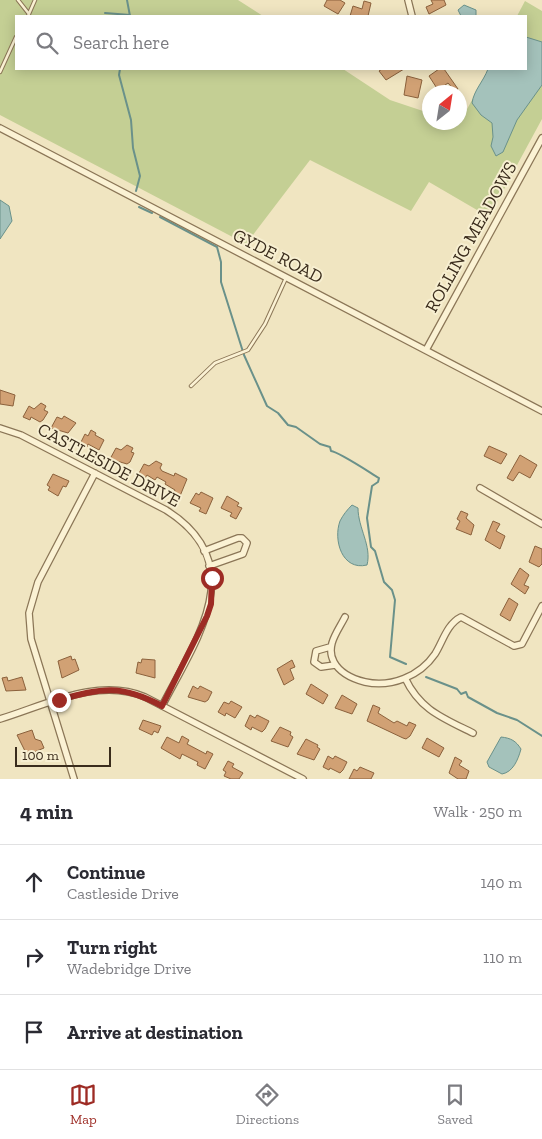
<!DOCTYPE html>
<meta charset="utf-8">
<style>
body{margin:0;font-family:"Zilla Slab",serif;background:#f7f7f7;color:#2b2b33}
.compass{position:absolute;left:422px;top:85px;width:45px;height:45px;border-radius:50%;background:#fff;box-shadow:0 2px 12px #0003;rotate:30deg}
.scale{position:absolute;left:15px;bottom:12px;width:96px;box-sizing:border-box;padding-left:5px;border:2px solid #3a2c1c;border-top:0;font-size:14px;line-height:18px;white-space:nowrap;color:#3a2c1c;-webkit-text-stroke:4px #f7efd1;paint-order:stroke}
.stop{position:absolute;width:15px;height:15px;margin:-11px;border:4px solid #9d2b24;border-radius:50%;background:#fff}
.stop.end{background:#9d2b24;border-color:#fff;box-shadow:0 1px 5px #0008}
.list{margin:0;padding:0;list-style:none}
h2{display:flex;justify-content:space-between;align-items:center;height:65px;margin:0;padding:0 20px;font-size:21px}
h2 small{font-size:16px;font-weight:400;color:#7c7c81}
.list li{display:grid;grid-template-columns:32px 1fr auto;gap:15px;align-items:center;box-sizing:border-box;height:75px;padding:0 20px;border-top:1px solid #e1e1e2}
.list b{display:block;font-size:19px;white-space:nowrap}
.list p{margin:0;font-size:16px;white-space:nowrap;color:#7c7c81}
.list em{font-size:16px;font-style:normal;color:#7c7c81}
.icon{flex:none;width:28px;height:28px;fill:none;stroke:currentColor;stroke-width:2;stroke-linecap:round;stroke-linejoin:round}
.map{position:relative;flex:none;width:542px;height:779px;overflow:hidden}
.search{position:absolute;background:#fff;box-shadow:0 2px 12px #0003;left:15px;right:15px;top:15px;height:55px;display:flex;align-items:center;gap:12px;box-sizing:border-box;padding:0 18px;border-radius:0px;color:#7c7c81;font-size:19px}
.sheet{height:290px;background:#fff}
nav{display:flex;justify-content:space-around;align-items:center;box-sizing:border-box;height:70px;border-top:1px solid #e1e1e2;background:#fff;font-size:14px;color:#7c7c81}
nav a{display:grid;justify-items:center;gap:2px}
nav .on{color:#9d2b24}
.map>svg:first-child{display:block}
.green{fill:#c4cf94}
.water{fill:#a4c2bb;stroke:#6a918a}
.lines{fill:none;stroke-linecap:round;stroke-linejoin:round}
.stream{stroke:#6a918a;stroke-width:2}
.building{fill:#d1a174;stroke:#8b613c}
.service-casing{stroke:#8b7657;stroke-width:4.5}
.minor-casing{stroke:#8b7657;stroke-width:8}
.service{stroke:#fbf2d4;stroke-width:2.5}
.minor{stroke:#fbf2d4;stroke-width:5.5}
.route{stroke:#9d2b24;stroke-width:6}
.labels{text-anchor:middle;stroke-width:4;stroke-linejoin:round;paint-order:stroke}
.street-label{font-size:18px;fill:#3a2c1c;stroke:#f7efd1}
</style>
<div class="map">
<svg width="542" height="779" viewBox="0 0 542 779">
<rect width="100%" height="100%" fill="#f0e5c1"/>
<path class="green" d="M0 0H238L263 16H16V69H343L390 100 429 113 430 122H460L489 69H526V16H517L525 1 542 11V119L489 217 429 182 411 211 310 160 246 244 0 115Z"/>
<path class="water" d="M464 5 476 10V16H461L458 10Z
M526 37 542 42V85L517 120 503 152 496 156 491 146 493 137 492 123 481 115 472 103C474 90 483 82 488 69H526Z
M0 200 9 206 12 221 0 239Z
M352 505 358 508C358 528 372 546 367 565 342 571 333 540 340 521 343 515 347 510 352 505Z
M501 737C511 738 516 741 521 749 518 760 513 772 502 774L489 767 487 762Z"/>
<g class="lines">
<path class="stream" d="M127 0 130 16
M105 13 130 15
M120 69 119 75 131 120 133 148 140 176 136 191
M139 207 152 213
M160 217 217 247 221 262V282L244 355 267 406 278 413 288 425 296 427 320 444 330 447 331 451C339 452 369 472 379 478L378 482 372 486 367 518 371 547 375 551 384 582 392 590 395 600 390 657 406 664
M426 677 457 689 461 694 466 692 468 697 497 713 517 720 542 736"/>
</g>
<path class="building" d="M327 0H340L345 3 338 14 324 6Z
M431 0H444L446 5 429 14 426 7 433 4Z
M364 1 371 3 368 16H350L353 6 362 9Z
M382 69H404L386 80 379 71Z
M439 69H444L458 89 455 91 448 83 438 90 429 76Z
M407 76 422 80 418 98 404 95Z
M0 390 15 395 13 406 0 404Z
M41 403 46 406 44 410 48 412 43 420 40 422 31 417 30 420 23 417 29 406 34 409Z
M64 416 76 423 68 433 51 428 57 417 62 419Z
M91 430 96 433 95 435 104 440 99 450 88 444 87 447 80 444 85 434 88 436Z
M127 445 133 448 131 452 134 453 130 462 127 464 110 459 116 448 121 450Z
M489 446 507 454 501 464 484 456Z
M520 455 537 465 530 478 519 472 513 481 507 478Z
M156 461 162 464 160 468 162 471 174 476 175 473 187 479 180 496 174 493 175 490 165 484 166 482 157 477 155 480 147 475 145 478 138 475 144 464 149 466Z
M53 474 69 481 66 487 63 486 58 496 48 490 50 487 47 485Z
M201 492 213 498 206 514 199 511 201 508 190 503 196 493 199 495Z
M227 496 239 503 237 506 242 508 236 519 230 516 232 513 221 508Z
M461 511 468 514 466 518 474 525 471 535 456 529 460 521 457 519Z
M493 521 500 524 496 531 505 536 500 549 485 540Z
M535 546 542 549V564L539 567 529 562Z
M520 568 529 575 524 585 529 587 525 594 511 584Z
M509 598 518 604 510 621 500 615Z
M71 656 72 660 75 659 79 670 62 678 58 661Z
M142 659 155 660V678L136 673 138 662 141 663Z
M292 660 295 667 290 669 294 679 284 685 277 669Z
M7 677 8 681 22 677 26 690 6 691 2 678Z
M311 684 328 695 323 704 306 694Z
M193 686 198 689 200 686 212 692 208 700 205 702 188 697Z
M342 695 357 704 352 714 335 708Z
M231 701 242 707 235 718 226 713 225 716 218 712 224 702 229 704Z
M373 705 380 708 378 713 394 723 397 721 407 726 409 722 416 725 410 736 406 739 403 738 367 721Z
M250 715 255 718 257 715 269 721 265 729 262 732 252 727 251 730 245 726Z
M143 720 161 726 158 733 154 731 152 735 139 729Z
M280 727 291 732 290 735 293 737 288 747 271 741Z
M32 730 35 739 41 741 44 748 27 755 17 735Z
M182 736 189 740 187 744 206 754 207 751 213 754 205 769 197 765 198 762 182 754 180 759 161 748 167 737 179 743Z
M427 738 444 748 439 757 422 748Z
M306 739 318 745 317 747 320 749 314 760 297 754Z
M328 756 333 759 335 756 347 762 343 770 340 773 330 768 329 770 323 767Z
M455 757 462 761 459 765 469 771 466 779H458L449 773Z
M228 761 234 764 232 767 243 773 239 779H231L224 776 226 772 223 770Z
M360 767 374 773 371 779H349L354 769 357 771Z"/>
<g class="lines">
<defs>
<path id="service" d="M18 0 29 14
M28 16 35 0
M0 72 16 37
M191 386 215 363 248 350 265 324 286 278"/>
<path id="minor" d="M408 0 412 16
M0 128 542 411
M426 350 542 138
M0 428 21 435 166 510C252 564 196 640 162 706
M480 488 542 524
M204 551 238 538H242L247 543 243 554 209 566
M345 617C338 631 325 646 334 662 340 673 353 679 365 682 391 688 420 676 435 654 443 641 447 624 461 617L514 646 522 644 542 606
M330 647 316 651 314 662 321 667 335 665
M405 678C420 710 443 718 473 733
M0 719C46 705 98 677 145 697L303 779
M74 779 31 639 29 613 38 582 95 473"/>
</defs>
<use href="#service" class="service-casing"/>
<use href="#minor" class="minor-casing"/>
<use href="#service" class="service"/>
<use href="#minor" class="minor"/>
</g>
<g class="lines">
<path class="route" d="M59 700C102 688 121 684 162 706L207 616 211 604 212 578"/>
</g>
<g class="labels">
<g class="street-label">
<text transform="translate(471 237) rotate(-61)" y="6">ROLLING MEADOWS</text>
<text transform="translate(278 256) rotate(27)" y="6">GYDE ROAD</text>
<text transform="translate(109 465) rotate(28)" y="6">CASTLESIDE DRIVE</text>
</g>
</g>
</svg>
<svg class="compass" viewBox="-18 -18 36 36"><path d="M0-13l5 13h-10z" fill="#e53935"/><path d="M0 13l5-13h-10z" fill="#7c7c81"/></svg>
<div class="scale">100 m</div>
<div class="stop" style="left:212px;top:578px"></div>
<div class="stop end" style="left:59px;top:700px"></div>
<div class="search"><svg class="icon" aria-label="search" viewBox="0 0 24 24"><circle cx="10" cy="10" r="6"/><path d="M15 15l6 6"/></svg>Search here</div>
</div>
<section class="sheet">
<h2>4 min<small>Walk · 250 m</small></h2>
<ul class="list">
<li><svg class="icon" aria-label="ahead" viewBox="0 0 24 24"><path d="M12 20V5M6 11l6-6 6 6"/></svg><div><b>Continue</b><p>Castleside Drive</p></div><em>140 m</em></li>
<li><svg class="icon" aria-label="right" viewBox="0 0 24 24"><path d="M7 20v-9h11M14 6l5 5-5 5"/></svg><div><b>Turn right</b><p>Wadebridge Drive</p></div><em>110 m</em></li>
<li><svg class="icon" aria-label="arrive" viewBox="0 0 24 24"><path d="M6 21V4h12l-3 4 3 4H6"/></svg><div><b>Arrive at destination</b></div></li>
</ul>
</section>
<nav>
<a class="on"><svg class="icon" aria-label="map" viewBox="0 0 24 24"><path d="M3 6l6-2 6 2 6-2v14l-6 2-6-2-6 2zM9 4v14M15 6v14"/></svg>Map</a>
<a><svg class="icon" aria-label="directions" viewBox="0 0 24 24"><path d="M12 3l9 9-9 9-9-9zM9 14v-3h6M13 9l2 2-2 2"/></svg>Directions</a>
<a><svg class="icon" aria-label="saved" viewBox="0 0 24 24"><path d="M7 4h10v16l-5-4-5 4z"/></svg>Saved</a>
</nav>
